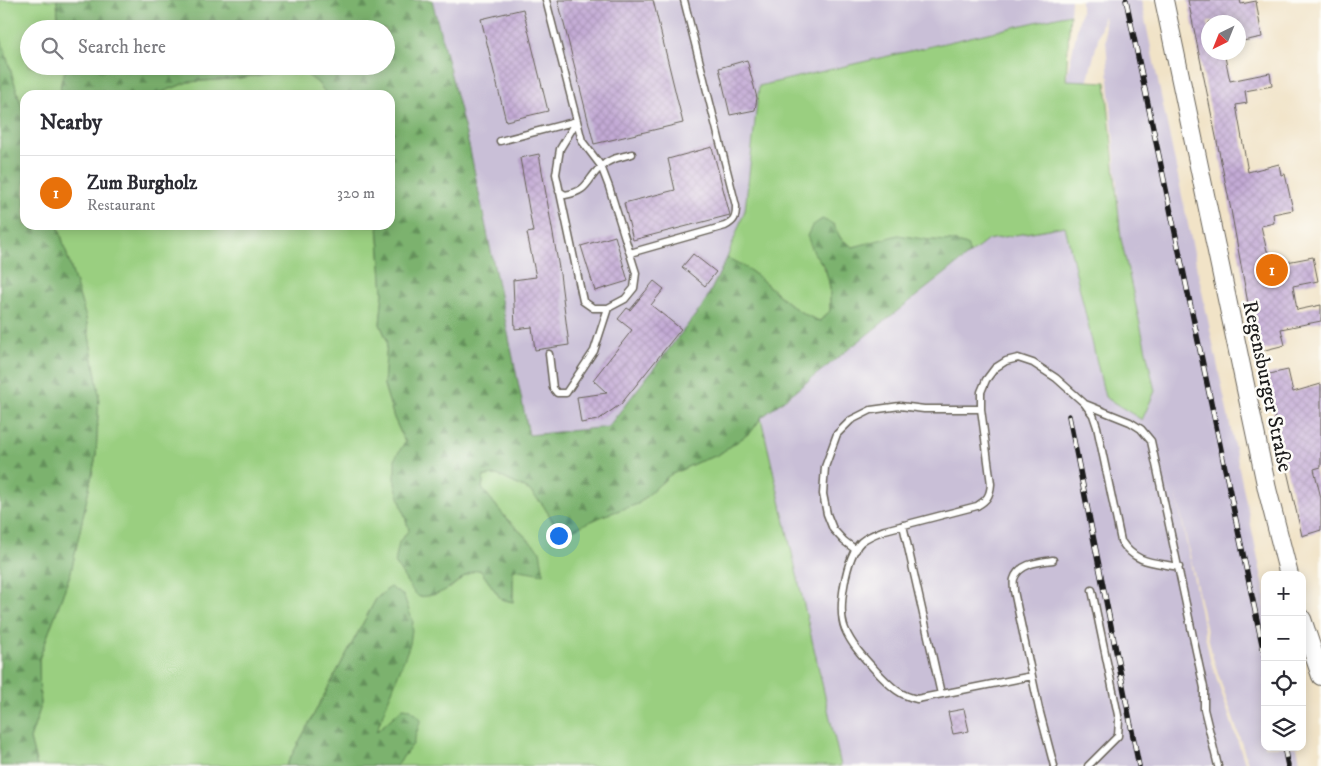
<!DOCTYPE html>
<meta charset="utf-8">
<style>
body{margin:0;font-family:"IM FELL DW Pica",serif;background:#f7f7f7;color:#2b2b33}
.controls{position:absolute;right:15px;bottom:15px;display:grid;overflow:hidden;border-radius:10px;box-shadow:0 2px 12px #0003}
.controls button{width:45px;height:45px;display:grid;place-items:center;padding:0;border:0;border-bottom:1px solid #e1e1e2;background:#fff;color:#2b2b33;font:25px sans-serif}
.compass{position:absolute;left:1201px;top:15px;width:45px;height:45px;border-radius:50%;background:#fff;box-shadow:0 2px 12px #0003;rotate:223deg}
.you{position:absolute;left:558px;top:535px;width:18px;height:18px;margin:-12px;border:4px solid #fff;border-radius:50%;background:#1a73e8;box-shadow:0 0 0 8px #1a73e833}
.badge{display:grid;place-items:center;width:32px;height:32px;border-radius:50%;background:#2563eb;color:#fff;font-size:16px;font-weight:700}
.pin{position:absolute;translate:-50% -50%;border:2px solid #fff;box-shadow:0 1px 5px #0006}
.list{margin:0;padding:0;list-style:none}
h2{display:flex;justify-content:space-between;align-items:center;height:65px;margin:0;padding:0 20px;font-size:21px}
h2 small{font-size:16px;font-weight:400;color:#7c7c81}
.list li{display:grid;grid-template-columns:32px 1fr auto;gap:15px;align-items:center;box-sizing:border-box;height:75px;padding:0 20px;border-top:1px solid #e1e1e2}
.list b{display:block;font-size:19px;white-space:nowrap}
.list p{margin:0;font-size:16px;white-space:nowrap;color:#7c7c81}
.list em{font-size:16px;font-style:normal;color:#7c7c81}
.icon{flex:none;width:28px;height:28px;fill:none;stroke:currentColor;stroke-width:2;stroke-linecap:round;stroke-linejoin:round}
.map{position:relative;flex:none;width:1321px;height:766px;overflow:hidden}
.search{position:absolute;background:#fff;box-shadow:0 2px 12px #0003;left:20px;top:20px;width:375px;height:55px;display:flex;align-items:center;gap:12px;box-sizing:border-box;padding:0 18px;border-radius:28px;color:#7c7c81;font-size:19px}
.panel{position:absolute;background:#fff;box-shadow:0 2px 12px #0003;left:20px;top:90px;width:375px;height:140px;border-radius:15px}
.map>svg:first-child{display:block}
.industrial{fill:#c9bfd7}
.grass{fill:#9acf80;stroke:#5b764e}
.forest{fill:url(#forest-firs);stroke:#4c6745}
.building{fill:url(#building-cross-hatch)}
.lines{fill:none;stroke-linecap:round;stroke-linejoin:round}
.lane-casing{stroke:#676258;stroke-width:9}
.secondary-casing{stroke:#676258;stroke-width:20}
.lane{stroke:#fff;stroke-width:6}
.secondary{stroke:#fff;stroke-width:18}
.rail-casing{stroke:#1c1c1c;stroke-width:5.5}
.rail{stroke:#fdfcf7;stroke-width:4;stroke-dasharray:11;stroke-linecap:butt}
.labels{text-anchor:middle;stroke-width:5;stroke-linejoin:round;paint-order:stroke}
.street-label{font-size:21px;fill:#1c1c1c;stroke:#fdfcf7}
</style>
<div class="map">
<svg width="1321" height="766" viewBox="0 0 1321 766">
<defs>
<pattern id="forest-firs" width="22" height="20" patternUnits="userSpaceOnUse" patternTransform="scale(1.25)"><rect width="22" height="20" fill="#7bb26e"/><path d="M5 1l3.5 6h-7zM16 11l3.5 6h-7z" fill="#64905a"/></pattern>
<pattern id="building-cross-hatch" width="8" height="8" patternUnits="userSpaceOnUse" patternTransform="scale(1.25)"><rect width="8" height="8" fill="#c3aad5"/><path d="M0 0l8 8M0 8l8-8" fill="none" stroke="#a792b6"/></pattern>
</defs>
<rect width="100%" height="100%" fill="#fdfcf7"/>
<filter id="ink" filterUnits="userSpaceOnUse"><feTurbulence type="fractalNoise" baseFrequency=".02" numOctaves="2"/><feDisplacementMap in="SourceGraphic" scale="10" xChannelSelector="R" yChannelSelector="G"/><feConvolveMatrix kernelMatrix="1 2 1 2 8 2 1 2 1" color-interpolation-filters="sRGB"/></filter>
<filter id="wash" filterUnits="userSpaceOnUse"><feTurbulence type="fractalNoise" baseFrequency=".0096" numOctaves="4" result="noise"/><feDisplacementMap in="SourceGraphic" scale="20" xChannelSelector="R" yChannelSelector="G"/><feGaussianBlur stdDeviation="1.12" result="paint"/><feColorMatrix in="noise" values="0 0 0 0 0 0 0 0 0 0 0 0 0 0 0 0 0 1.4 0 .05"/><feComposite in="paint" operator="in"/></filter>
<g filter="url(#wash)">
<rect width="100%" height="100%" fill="#f1e3c7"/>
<path class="industrial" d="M432 0H1071L1070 14 759 86 745 210 727 258 704 304 608 427 529 435 470 150Z
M1081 0H1141L1265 592V747H1297L1301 766H1249L1213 658 1175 488 1210 659 1246 766H841L761 418 988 240 1065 226 1105 396 1154 390 1121 238 1104 15 1086 87 1066 81 1081 11Z"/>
<path class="grass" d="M0 0H57L58 18 63 29H29V66H68C63 75 58 85 62 95H25V117L0 36Z
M1070 14 1066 80 1106 82 1121 239 1155 391 1142 420 1105 397 1065 226 988 240 970 254 967 245C937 236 884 240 853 247L841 239 833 224 814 253C831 274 830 284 830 311L819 321C791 310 780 294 757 276 748 268 738 263 727 258L745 210 759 86Z
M281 72 306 74 318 83 327 95H155L188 82 232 79Z
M58 225H378L383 293 380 324 387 340 384 385 394 418 405 442 396 458 404 512 409 530 399 542 449 589 471 571 480 570 501 599 513 602V568L540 551 505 517 482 488 484 476 497 475 529 490 543 505 555 525 565 533 605 515 638 504 670 475 698 462 718 455 751 432 761 418 841 766H396L413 744 376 733 390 692V587L376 599 286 766H37L30 739 40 709 39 659 71 572 96 456 99 394 86 318Z"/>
<path class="forest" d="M57 0H432L470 150 529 435 608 427 704 304 727 258C738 263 748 268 757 276 778 293 793 312 820 321L830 311V287L825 267 814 253 807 236 812 226 822 219 833 224 841 239 853 247 898 235 930 240 953 241 967 245 970 254 761 418 751 432 718 455 698 462 670 475 638 504 605 515 565 533 555 525 543 505 529 490 497 475 484 476 482 488 505 517 540 551 544 574 513 569V602L501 599 480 570C467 571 460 581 449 588 440 594 430 596 419 597L412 590 395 563 399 542 409 530 395 484V458L405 442 394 418 384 385 387 340 380 324 383 293 378 225H390V95H327L318 83 306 74 281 72 232 79 188 82 155 95H62C58 85 63 75 68 66H386V29H63L58 18Z
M0 36 25 117V225H58L86 318 99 394 96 456 71 572 39 659 40 709 30 739 37 766H0Z
M390 587 404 596 413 622 410 644 376 732 403 708 411 709 421 719 413 744 396 766H286L376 599Z"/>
<g id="blocks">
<path class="building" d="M558 0H653L683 123 594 144Z
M1188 0H1240L1241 4 1256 1 1262 37 1238 42V22H1208V52H1224L1230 81 1270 73 1272 86 1245 91 1247 103 1236 105 1248 172 1279 164 1281 175 1285 174 1293 210 1273 214 1274 223 1261 226 1267 251H1268L1271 265 1313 257 1318 281 1293 286 1297 310 1321 305V321L1281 329 1285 345 1261 351 1254 319 1251 320 1231 210Z
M523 9 548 111 506 121 481 19Z
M747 60 757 98 755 110 730 115 719 68Z
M712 147 730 215 633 240 624 203 675 190 668 159Z
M539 154 560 274 569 345 535 350 532 327 515 329 513 280 536 277 527 233 533 232 520 158Z
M615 236 628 281 595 291 581 246Z
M693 254 716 272 705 286 682 267Z
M654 281 664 289 651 305 681 329 621 404 598 420 581 423 577 397 607 393 593 380 632 330 618 319 627 308 630 310Z
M1288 370 1293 392 1321 384V467L1314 469 1321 498V530L1302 536 1265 375Z
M964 709 969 731 953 734 948 712Z"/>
</g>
</g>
<g filter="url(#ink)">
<use href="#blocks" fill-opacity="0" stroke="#676258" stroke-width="1"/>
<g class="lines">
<defs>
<path id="lane" d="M546 0 577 121 582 141 601 166 609 187 636 273 634 288 625 299 608 308H593L583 301 556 174 560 149 577 121
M500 141 577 121
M559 191 565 195C590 191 586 179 602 166 610 158 622 157 632 154
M630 253 725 226C735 221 736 217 736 206L684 0
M549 354 553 388 557 393H566L594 351 608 308
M1085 404 1130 422 1141 429 1151 441 1204 688V709L1218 766
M903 525 941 694
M856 550 844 541 833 529 827 514 823 494 825 467 837 434 851 420 871 410 900 406 924 409H981
M1053 560C1040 562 1019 563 1014 579 1013 582 1014 587 1014 591L1039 709 1054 766
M1032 676 917 699C898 695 890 685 877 672 865 659 852 646 845 629 837 609 846 557 861 542 868 536 877 533 885 530L977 506C987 500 990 496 991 484L981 409V392L986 380 995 368 1006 361 1018 358 1033 363 1056 378 1084 403 1093 415 1097 427 1121 541C1136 564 1153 562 1179 567
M1088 766 1118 736 1119 720 1092 590"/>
<path id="secondary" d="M1164 0 1267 489 1289 575
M1302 619 1321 676"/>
</defs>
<use href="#lane" class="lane-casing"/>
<use href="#secondary" class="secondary-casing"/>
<use href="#lane" class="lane"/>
<use href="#secondary" class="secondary"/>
<defs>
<path id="rail" d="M1126 0 1265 658
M1069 416 1139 766
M1284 747 1288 766"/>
</defs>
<use href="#rail" class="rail-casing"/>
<use href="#rail" class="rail"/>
</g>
</g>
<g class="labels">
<g class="street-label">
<text transform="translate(1268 386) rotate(78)" y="7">Regensburger Straße</text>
</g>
</g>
</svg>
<div class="controls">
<button>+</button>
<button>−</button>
<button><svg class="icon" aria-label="locate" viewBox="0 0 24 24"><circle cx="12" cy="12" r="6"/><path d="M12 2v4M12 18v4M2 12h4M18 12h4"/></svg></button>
<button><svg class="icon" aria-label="layers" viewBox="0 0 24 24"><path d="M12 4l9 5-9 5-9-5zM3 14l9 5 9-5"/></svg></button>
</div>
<svg class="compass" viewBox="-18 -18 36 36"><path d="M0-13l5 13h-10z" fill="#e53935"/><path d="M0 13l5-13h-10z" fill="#7c7c81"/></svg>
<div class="you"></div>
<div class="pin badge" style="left:1272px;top:270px;background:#e8710a">1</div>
<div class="search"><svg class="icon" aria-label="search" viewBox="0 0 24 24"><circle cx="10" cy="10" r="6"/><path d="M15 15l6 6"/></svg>Search here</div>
<section class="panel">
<h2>Nearby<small></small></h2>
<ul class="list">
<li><span class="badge" style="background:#e8710a">1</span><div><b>Zum Burgholz</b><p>Restaurant</p></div><em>320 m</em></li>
</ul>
</section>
</div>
